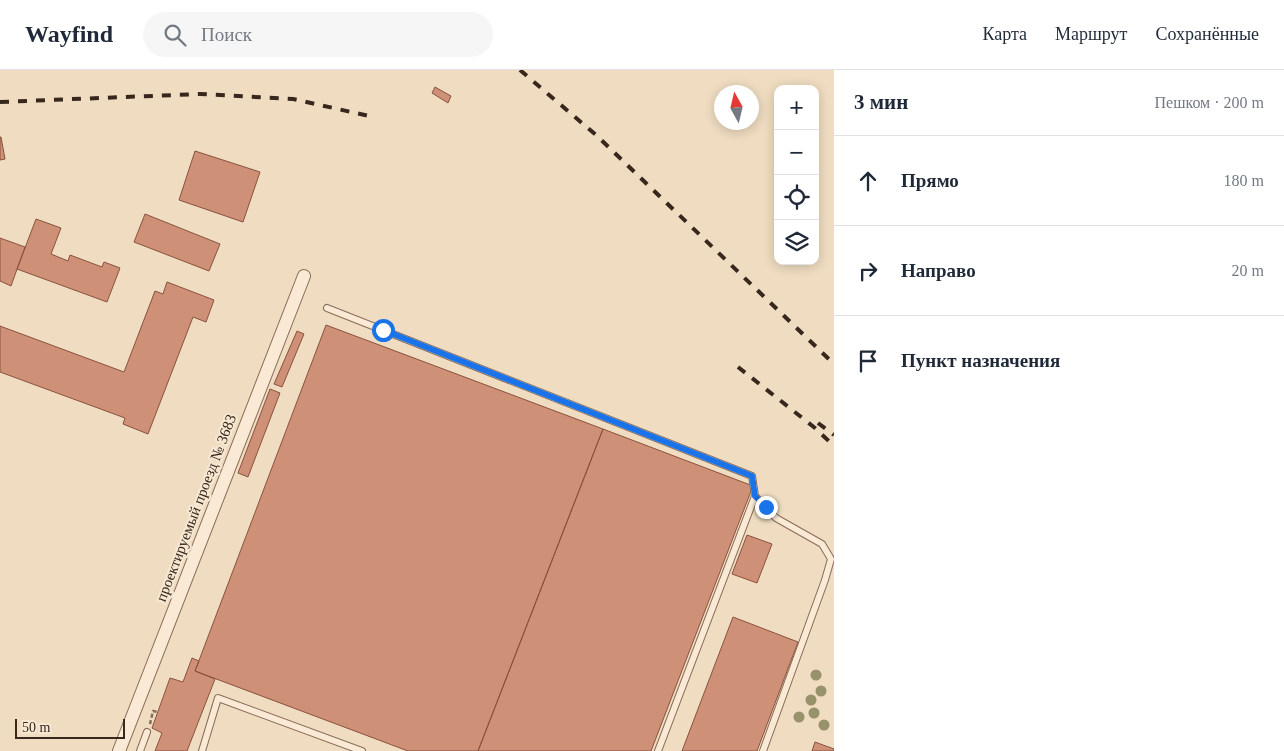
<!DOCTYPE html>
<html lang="ru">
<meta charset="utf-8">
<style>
body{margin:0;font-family:Georgia,serif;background:#f6f6f7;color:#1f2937}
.controls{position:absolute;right:15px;top:15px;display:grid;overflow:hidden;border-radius:10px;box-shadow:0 2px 12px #0003}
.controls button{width:45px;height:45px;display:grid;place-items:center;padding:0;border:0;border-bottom:1px solid #e0e1e3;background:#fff;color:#1f2937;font:25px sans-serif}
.compass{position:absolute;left:714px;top:15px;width:45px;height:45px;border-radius:50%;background:#fff;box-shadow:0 2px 12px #0003;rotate:352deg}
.scale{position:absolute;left:15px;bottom:12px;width:110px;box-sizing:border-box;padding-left:5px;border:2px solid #38271d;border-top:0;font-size:14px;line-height:18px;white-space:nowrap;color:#38271d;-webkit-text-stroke:4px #f6e7d1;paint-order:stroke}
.stop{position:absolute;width:15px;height:15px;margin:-11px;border:4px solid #1a73e8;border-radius:50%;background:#fff}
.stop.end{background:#1a73e8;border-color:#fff;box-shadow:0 1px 5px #0008}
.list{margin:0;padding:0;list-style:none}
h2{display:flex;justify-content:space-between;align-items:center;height:65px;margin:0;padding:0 20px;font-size:21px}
h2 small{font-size:16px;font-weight:400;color:#747a83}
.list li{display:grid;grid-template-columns:32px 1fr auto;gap:15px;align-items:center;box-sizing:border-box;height:90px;padding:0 20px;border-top:1px solid #e0e1e3}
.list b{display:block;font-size:19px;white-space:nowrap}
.list em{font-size:16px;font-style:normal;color:#747a83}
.icon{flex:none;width:28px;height:28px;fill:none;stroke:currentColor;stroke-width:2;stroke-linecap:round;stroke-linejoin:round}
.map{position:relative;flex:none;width:834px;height:681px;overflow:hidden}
header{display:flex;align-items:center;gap:30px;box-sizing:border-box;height:70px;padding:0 25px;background:#fff;border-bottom:1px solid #e0e1e3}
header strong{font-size:24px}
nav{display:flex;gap:28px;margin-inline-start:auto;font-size:18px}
.search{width:350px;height:45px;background:#f6f6f7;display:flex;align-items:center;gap:12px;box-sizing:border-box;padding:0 18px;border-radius:28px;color:#747a83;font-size:19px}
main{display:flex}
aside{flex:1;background:#fff}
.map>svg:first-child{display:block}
.building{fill:#ce9076;stroke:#89523d}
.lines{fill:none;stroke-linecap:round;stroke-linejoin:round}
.lane-casing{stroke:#896c58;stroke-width:8}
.street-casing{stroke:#896c58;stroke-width:14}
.path{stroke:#896c58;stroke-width:2.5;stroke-dasharray:4 2.5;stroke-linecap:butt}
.lane{stroke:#faead5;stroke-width:6}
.street{stroke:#faead5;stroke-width:12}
.rail{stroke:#38271d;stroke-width:4;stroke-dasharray:9 9;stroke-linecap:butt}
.tree{fill:#97926a}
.route{stroke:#1a73e8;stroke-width:6}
.labels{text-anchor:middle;stroke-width:4.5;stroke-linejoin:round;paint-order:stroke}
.street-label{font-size:15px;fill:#38271d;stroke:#f6e7d1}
</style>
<header>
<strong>Wayfind</strong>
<div class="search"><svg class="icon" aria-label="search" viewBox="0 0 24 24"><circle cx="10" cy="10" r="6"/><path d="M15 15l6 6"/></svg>Поиск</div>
<nav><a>Карта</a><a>Маршрут</a><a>Сохранённые</a></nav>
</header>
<main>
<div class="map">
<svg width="834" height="681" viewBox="0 0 834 681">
<rect width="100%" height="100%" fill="#efdcc1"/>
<path class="building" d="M435 17 451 26 448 33 432 23Z
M0 67H1L5 89 0 90Z
M195 81 260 102 243 152 179 130Z
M145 144 220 174 209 201 134 172Z
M36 149 61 158 51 184 68 191 70 185 102 197 104 192 120 198 107 232 17 199Z
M0 168 25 177 11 216 0 211Z
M167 212 214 230 206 252 193 247 148 364 123 354 125 348 0 302V256L124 302 155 221 163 224Z
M326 255 603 359 478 681H408L195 601Z
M297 261 304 264 282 317 274 314Z
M270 319 280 323 248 407 238 403Z
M603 359 753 416 651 681H478Z
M747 465 772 474 757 513 732 504Z
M733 547 798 572 757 681H682Z
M192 588 199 591 195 601 215 609 187 681H155L162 663 152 658 170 608 183 612Z
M815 672 834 679V681H812Z"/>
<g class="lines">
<defs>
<path id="lane" d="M327 238 752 406 755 426 776 448 822 474 831 489 825 510 763 681
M140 681 147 662
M202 681 218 628 362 681
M658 681 755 426"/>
<path id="street" d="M119 681 304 206"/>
</defs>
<use href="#lane" class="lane-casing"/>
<use href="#street" class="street-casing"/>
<path class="path" d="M150 654 153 641 158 642"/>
<use href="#lane" class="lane"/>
<use href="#street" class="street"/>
<path class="rail" d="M520 0 596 65 834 294
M0 32 200 24 293 29 369 46
M738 297 815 358 834 376
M818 353 834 365"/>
</g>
<g class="tree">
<circle cx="816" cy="605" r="5.5"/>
<circle cx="821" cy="621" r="5.5"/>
<circle cx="811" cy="630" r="5.5"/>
<circle cx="814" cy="643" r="5.5"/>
<circle cx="799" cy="647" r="5.5"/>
<circle cx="824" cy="655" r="5.5"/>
</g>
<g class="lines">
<path class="route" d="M383 260 752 406 755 426 766 437"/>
</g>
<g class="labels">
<g class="street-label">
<text transform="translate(196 438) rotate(-69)" y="5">проектируемый проезд № 3683</text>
</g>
</g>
</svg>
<div class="controls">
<button>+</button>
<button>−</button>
<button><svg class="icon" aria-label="locate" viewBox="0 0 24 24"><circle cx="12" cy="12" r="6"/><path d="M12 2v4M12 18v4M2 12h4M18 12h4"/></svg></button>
<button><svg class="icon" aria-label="layers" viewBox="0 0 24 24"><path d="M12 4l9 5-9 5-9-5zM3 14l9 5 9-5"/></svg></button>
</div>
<svg class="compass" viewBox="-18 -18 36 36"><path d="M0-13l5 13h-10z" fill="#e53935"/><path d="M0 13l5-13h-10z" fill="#747a83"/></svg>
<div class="scale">50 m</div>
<div class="stop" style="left:383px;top:260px"></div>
<div class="stop end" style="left:766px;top:437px"></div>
</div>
<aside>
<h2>3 мин<small>Пешком · 200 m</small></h2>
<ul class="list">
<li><svg class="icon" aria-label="ahead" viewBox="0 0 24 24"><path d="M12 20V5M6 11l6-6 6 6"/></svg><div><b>Прямо</b></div><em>180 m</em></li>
<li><svg class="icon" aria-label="right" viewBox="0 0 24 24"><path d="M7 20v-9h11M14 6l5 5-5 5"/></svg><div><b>Направо</b></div><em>20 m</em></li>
<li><svg class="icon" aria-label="arrive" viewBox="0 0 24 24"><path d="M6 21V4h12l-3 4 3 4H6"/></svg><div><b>Пункт назначения</b></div></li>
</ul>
</aside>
</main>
